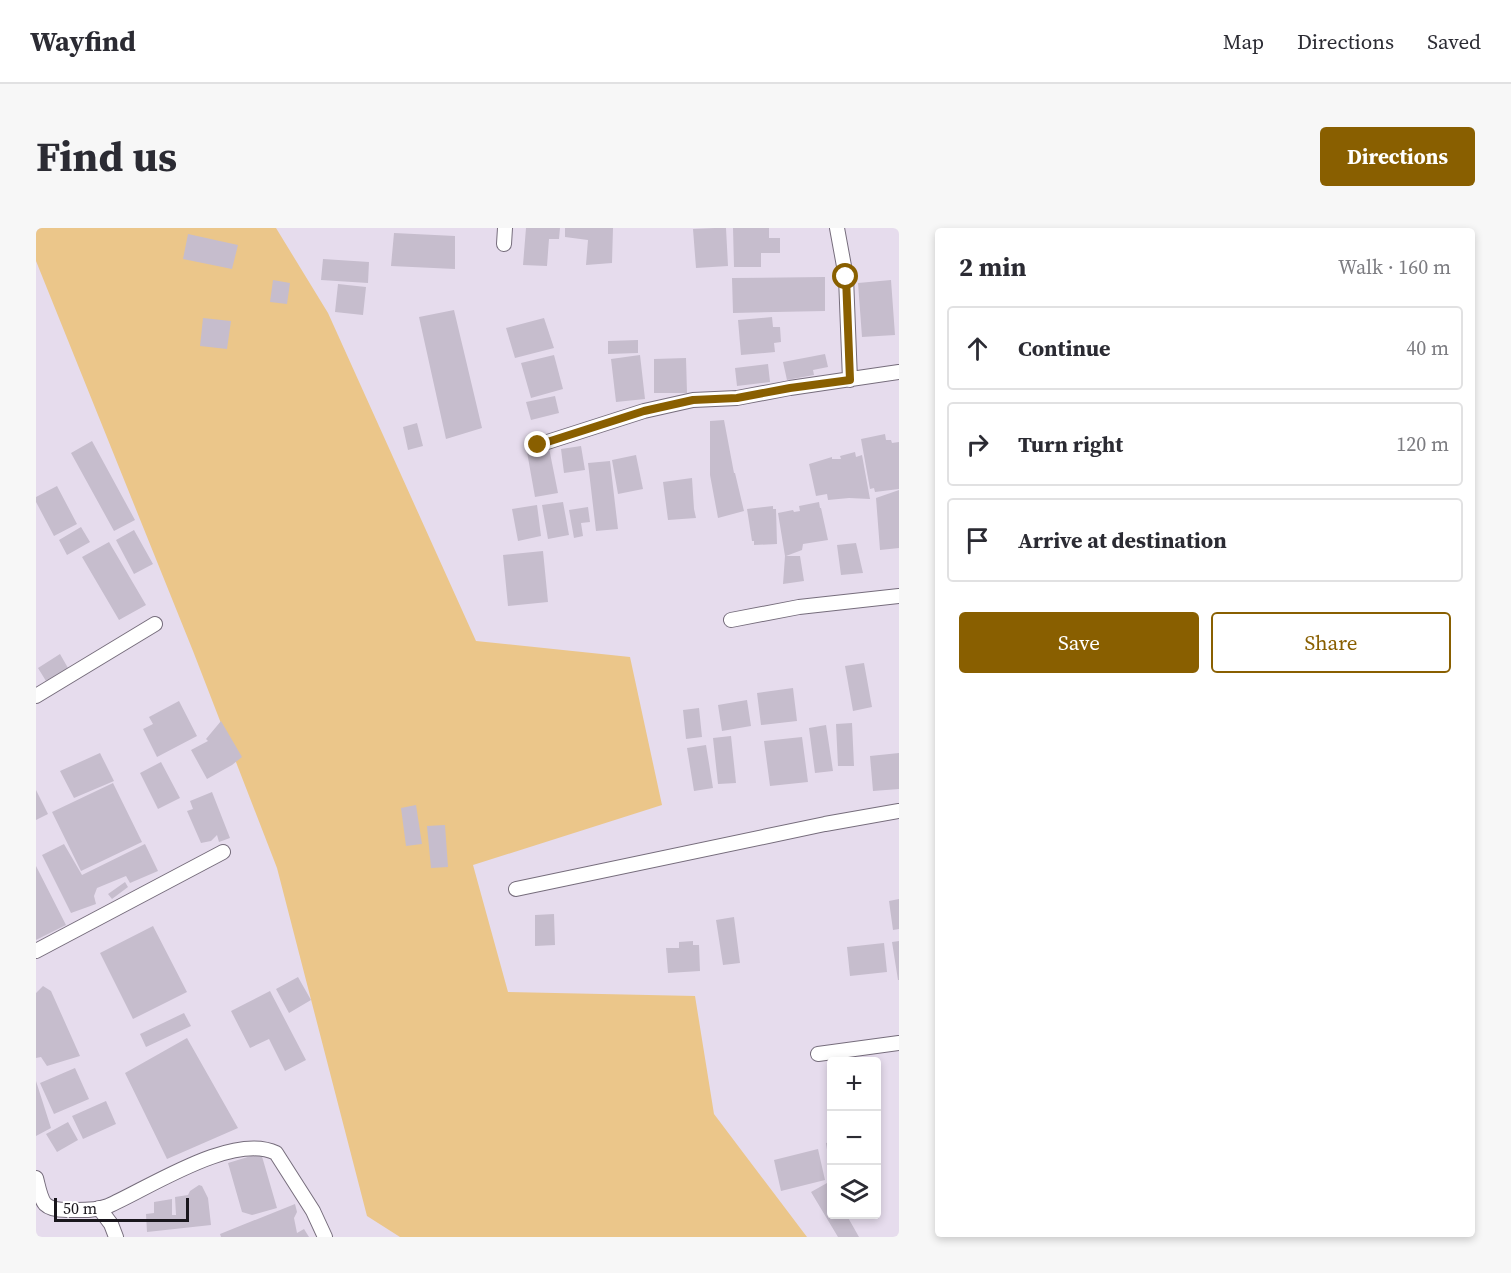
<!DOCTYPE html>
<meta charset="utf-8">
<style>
body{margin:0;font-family:"Source Serif 4",serif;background:#f7f7f7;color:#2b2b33}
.controls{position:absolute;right:18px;bottom:18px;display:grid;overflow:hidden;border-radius:6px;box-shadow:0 3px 9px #0003}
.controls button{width:54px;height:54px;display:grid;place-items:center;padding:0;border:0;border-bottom:2px solid #e1e1e2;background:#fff;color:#2b2b33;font:30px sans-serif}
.scale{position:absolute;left:18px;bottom:15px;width:135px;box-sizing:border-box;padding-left:6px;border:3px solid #19161c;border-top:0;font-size:16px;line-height:21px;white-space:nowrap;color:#19161c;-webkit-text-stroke:4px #fff;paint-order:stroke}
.stop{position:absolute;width:18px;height:18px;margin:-14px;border:4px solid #895f00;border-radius:50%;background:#fff}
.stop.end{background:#895f00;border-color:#fff;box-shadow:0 2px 6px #0008}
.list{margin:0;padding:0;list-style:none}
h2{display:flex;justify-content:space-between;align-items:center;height:78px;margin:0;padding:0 24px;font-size:26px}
h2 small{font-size:20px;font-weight:400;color:#7c7c81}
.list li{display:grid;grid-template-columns:39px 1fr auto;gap:18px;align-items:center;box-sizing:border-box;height:84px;margin:0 12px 12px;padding:0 12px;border:2px solid #e1e1e2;border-radius:6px}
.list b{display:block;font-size:22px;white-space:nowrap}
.list em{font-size:20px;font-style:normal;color:#7c7c81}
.actions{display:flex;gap:12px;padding:18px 24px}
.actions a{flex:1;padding:14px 0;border:2px solid #895f00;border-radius:6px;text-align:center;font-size:21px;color:#895f00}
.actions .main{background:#895f00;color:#fff}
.icon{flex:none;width:33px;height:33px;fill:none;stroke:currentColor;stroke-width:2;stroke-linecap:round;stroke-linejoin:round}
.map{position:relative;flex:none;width:863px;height:1009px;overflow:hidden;border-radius:6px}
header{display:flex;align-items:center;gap:36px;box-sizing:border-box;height:84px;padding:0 30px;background:#fff;border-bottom:2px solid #e1e1e2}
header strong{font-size:28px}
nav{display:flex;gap:33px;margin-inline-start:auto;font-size:21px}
.intro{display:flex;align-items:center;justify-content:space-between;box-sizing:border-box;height:144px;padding:0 36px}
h1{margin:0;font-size:42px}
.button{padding:15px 27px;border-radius:6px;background:#895f00;color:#fff;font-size:21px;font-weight:700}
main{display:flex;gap:36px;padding:0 36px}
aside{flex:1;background:#fff;border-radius:6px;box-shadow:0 3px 9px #0003}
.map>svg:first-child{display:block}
.green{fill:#ebc68a}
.building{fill:#c6bdcd}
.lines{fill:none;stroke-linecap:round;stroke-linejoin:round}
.minor-casing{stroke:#766d7c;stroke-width:16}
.minor{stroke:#fff;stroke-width:14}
.route{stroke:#895f00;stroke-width:8}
</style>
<header>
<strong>Wayfind</strong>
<nav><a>Map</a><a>Directions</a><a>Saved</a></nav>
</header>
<div class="intro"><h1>Find us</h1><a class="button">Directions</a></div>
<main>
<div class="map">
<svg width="863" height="1009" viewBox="0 0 863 1009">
<rect width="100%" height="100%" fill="#e6dced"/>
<path class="green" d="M0 0H240L292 85 440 413 594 429 626 577 437 637 472 764 659 768 678 886 771 1009H364L331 988 241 640 157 423 0 33Z"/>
<path class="building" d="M490 0H524L523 11H513L511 38 487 37Z
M529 0H577L576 35 550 37 552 12 529 9Z
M679 0H690L692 38 660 40 657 1Z
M697 0H733V10H744V25H725V39H698Z
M358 5 419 8V41L355 38Z
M152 6 202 17 196 41 147 31Z
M287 31 333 34 332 55 285 52Z
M789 49V83L697 85 696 50Z
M237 52 254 55 251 76 234 74Z
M855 52 859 107 826 109 822 55Z
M302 56 330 59 327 87 299 84Z
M418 82 446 200 410 211 383 89Z
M736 89 737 99H744L745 114 738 115 739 124 705 127 702 92Z
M167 90 195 93 191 121 164 118Z
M508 90 518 120 479 130 470 100Z
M602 112V125L572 126V113Z
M789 126 792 139 777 142 778 147 751 152 747 134Z
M518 127 527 161 495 170 485 135Z
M604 127 609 171 580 174 575 131Z
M650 130 651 165H618V131Z
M732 136 734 154 701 158 699 140Z
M519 168 523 185 495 192 490 174Z
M688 192 698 245H699L708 283 682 290 674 247V193Z
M381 195 387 218 372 222 367 199Z
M849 206 850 212H855L856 215 863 214V261L839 264 838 260 834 261 825 211Z
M56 213 99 292 78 303 35 225Z
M545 218 549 242 528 245 525 221Z
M513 220 522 265 499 269 491 224Z
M819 224 820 229 826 227 834 271 813 270 792 272 791 266 780 268 773 236 796 229V231H805L804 228Z
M600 227 607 261 582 266 576 232Z
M574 233 582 301 560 303 552 235Z
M656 250 658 281 660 290 632 292 627 254Z
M21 258 41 296 18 308 0 274V269Z
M863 262V320L844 322 840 270Z
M527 274 533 307 512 311 506 277Z
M783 274 784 280H785L792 312 767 316 766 322 750 328H764L768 353 747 356 749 328 742 285 757 282 758 284 764 283 763 278Z
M501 277 505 308 482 313 476 281Z
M737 278V281H740L741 316 718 317V313H716L711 281Z
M552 279 554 294 545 295 547 308 538 310 533 282Z
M45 299 54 314 31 327 23 312Z
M98 302 117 336 98 346 80 312Z
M73 314 110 377 83 392 46 329Z
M820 315 827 345 805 347 801 317Z
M507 323 512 374 472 378 467 327Z
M24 426 32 440 10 453 2 440Z
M828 435 836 479 817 483 809 438Z
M757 460 761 493 725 497 721 465Z
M711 472 715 498 686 503 682 477Z
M143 473 161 508 121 529 107 501 117 496 113 489Z
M663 480 666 509 650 511 647 482Z
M185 493 206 529 196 537 171 551 155 522 172 513 170 511Z
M816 495 818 538H802L800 496Z
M790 497 797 543 779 545 773 500Z
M695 508 700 555 682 556 677 510Z
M766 509 772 554 734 558 728 513Z
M670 517 677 560 658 563 651 520Z
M64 525 78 553 38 570 24 543Z
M863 525V561L837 563 834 528Z
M125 534 144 570 122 581 104 545Z
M77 555 106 614 45 643 16 584Z
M0 562 12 586 0 592Z
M176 564 194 610 183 614 181 607 175 613 165 615 151 583 157 581 154 573Z
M380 577 386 616 370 618 365 580Z
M409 597 412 639 395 640 391 598Z
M28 616 46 647 109 616 122 643 94 655 90 648 61 660 58 668 60 676 35 685 6 627Z
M0 638 30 697 0 712Z
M89 654 92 659 76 671 72 666Z
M863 671V701L857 702 853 673Z
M518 686 519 717 499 718V687Z
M698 689 704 735 687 737 680 692Z
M117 698 151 764 97 791 64 725Z
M657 713V717H663L664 743 632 745 630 720H643V714Z
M863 713V752H862L856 714Z
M848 715 851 744 814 748 811 719Z
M262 749 275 772 253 785 240 761Z
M7 758 15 763 44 828 11 838 5 829 0 830V765Z
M234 763 270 832 249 843 233 811 214 820 195 783Z
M148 785 155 798 110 819 104 806Z
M151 810 202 900 131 931 89 845Z
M39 840 53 871 18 886 4 855Z
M0 853 15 900 0 908Z
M70 873 80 896 47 911 36 888Z
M32 894 42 912 21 924 10 906Z
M796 914V941H794L790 915Z
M782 921 789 952 745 963 738 932Z
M225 925 241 980 216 987 206 984 192 935Z
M791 955 796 962V986H810L823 1009H802L775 964Z
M163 957 166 958 172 970 175 997 111 1004 110 986 118 985V974L136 971V987H140L139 969 152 967 154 963Z
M259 976 261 984 258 990 261 1005 268 1001 273 1009H185L184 1006Z"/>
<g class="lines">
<defs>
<path id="minor" d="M801 0 810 49 814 152
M468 16 469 0
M502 217 608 183 657 172 701 170 754 160 863 144
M695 392 763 379 863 368
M0 468 119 396
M480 661 789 596 863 583
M0 723 187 624
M782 826 863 815
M0 950C2 957 4 970 9 976 14 981 24 982 31 982 45 982 59 983 72 978 113 960 197 904 240 925L277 983 289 1009
M63 980 75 996 80 1009"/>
</defs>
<use href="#minor" class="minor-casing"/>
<use href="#minor" class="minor"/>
</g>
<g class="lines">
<path class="route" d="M502 217 608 183 657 172 701 170 754 160 814 152 810 49"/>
</g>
</svg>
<div class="controls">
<button>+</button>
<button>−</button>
<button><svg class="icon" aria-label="layers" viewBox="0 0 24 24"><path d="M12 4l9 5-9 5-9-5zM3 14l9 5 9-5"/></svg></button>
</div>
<div class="scale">50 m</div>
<div class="stop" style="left:810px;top:49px"></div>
<div class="stop end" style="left:502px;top:217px"></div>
</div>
<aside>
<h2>2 min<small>Walk · 160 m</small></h2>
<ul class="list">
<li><svg class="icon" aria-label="ahead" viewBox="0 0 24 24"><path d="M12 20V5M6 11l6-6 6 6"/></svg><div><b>Continue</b></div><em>40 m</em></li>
<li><svg class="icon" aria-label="right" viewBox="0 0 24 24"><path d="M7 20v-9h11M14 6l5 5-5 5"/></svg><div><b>Turn right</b></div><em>120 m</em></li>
<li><svg class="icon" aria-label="arrive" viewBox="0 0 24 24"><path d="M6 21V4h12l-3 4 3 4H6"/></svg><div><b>Arrive at destination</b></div></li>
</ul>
<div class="actions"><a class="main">Save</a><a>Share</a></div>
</aside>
</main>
